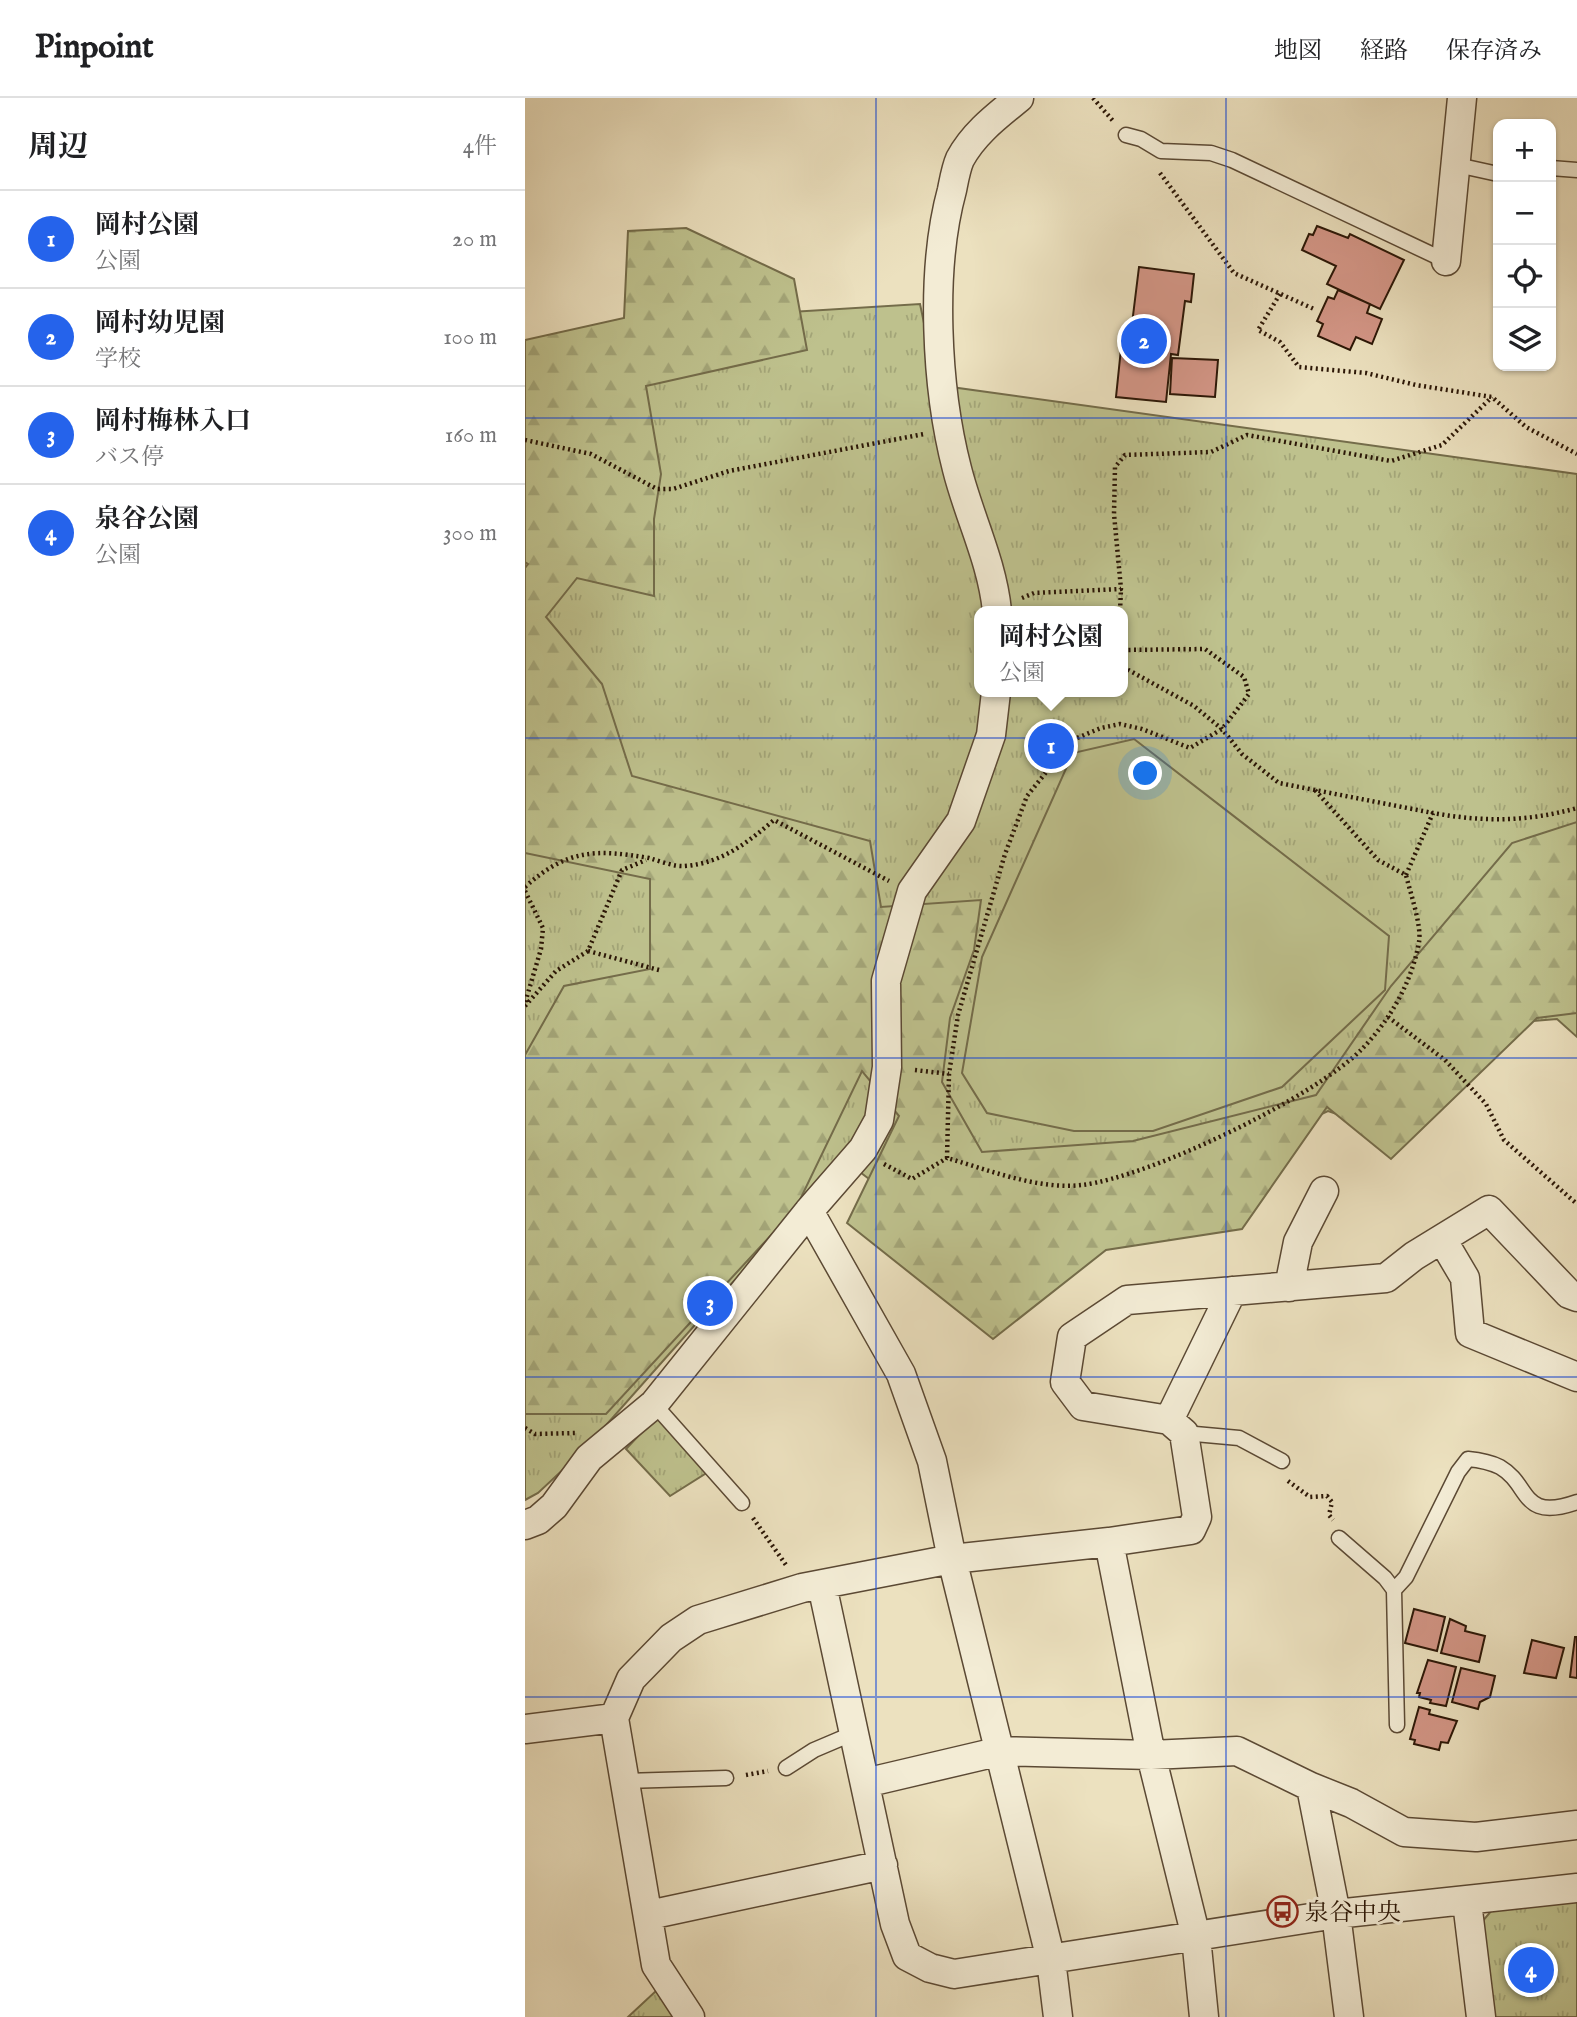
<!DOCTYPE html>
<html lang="ja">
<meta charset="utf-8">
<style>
body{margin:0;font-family:"IM FELL English","Noto Serif JP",serif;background:#f6f6f6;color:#202124}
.controls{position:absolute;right:21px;top:21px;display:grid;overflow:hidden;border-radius:14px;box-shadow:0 2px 5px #0004}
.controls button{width:63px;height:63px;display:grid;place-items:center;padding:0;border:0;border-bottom:2px solid #e0e0e0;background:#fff;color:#202124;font:35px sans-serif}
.you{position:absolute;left:621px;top:676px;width:24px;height:24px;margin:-18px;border:5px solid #fff;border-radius:50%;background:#1a73e8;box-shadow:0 0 0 10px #1a73e833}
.badge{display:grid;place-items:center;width:46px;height:46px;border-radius:50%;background:#2563eb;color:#fff;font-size:23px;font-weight:700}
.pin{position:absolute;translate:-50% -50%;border:4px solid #fff;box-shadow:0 2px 7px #0006}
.popup{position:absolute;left:449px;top:508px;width:154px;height:91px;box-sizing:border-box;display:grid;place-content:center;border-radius:14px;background:#fff;filter:drop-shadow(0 2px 5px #0005);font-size:23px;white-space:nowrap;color:#757577}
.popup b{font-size:26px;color:#202124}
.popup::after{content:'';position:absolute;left:50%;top:100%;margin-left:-14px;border:14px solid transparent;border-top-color:#fff}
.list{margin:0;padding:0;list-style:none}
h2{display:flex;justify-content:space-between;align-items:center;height:91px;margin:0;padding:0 28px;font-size:30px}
h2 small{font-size:23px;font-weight:400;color:#757577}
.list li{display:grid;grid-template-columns:46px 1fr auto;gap:21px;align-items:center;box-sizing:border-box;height:98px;padding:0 28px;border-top:2px solid #e0e0e0}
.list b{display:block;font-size:26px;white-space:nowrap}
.list p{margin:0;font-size:23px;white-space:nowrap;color:#757577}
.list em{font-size:23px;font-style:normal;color:#757577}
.icon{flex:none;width:38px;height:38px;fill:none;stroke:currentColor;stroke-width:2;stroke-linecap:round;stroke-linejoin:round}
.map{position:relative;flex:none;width:1052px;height:1919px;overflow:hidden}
header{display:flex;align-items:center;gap:42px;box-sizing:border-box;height:98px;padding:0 35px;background:#fff;border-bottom:2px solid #e0e0e0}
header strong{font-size:33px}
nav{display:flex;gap:38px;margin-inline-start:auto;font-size:24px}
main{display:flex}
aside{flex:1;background:#fff}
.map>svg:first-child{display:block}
.grass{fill:url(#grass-tufts);stroke:#746c4a;stroke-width:2;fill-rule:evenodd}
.forest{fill:url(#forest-firs);stroke:#746c4a;stroke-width:2}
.pitch{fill:#bec18d;stroke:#746c4a;stroke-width:2}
.building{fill:#d49687;stroke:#2b1606;stroke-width:2}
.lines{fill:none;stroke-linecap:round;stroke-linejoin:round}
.service-casing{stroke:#5b4934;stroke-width:17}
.minor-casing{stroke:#5b4934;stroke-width:31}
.path{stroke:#2b1606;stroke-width:4.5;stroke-dasharray:2 3.5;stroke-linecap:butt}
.service{stroke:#f3ecd5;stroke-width:14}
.minor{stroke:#f3ecd5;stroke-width:28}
.grid{fill:none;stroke:#1d4ed8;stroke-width:2;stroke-opacity:0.55}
.labels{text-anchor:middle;stroke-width:6;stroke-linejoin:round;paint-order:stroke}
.poi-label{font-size:24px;fill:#2b1606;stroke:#f3ecd5;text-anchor:start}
</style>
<header>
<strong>Pinpoint</strong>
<nav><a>地図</a><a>経路</a><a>保存済み</a></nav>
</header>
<main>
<aside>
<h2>周辺<small>4件</small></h2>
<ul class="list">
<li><span class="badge">1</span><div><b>岡村公園</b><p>公園</p></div><em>20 m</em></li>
<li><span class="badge">2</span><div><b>岡村幼児園</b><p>学校</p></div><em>100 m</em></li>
<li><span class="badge">3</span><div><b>岡村梅林入口</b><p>バス停</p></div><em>160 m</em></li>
<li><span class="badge">4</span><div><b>泉谷公園</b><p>公園</p></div><em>300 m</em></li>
</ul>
</aside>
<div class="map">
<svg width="1052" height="1919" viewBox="0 0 1052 1919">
<defs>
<pattern id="grass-tufts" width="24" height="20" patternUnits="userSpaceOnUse" patternTransform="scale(1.75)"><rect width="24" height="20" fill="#bec18d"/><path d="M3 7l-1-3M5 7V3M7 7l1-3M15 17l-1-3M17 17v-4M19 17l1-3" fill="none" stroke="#a3a578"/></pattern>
<pattern id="forest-firs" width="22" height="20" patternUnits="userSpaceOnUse" patternTransform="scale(1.75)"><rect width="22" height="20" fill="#bec18d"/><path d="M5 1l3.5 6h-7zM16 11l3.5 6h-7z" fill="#a3a578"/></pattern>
</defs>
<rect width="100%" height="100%" fill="#ece1bf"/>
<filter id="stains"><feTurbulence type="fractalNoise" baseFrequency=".00286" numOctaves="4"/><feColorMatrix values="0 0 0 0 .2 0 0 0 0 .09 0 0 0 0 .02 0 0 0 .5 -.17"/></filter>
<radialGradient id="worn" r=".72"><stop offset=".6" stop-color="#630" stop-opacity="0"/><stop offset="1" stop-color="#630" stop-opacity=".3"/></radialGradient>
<path class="grass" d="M395 206 412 287 1052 376V939L1032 921 986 925 835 1024 803 1013 753 1036 402 1125 323 1065 295 1086 59 1352 13 1395 0 1402V338L186 219ZM454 513H598V594H454Z
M131 1319 183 1374 145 1398 101 1351Z
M1052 1801V1919H965L956 1825 967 1812Z
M132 1892 150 1919H103Z"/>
<path class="forest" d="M161 130 269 181 282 252 121 288 136 376 129 421V498L52 480 21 519 77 586 107 678 345 743 356 809 456 802 449 852 425 920 417 984 457 1054 608 1043 791 997 866 888 987 745 1052 724V915L1012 920 866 1061 802 1009 717 1131 581 1152 468 1241 322 1125 374 1018 337 973 271 1110 81 1316H0V957L39 888 125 871V781L0 755V470L3 466 0 464V242L99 220 103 133Z"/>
<path class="pitch" d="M609 641 864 838 860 892 757 989 628 1033H549L462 1015 437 975 457 859 548 655Z"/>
<path class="building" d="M792 128 823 140 825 136 879 162 855 211 802 186 811 168 777 152 784 136 788 137Z
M614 169 669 176 666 204 660 203 653 257 646 256 641 304 591 299 597 241 605 242Z
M813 192 845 206 842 215 857 221 847 246 831 239 825 252 793 238 798 226 792 223 803 199 809 201Z
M647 260 693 262 690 299 645 296Z
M889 1511 920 1519 912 1553 880 1545Z
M925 1521 941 1528 940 1533 960 1538 954 1564 916 1555Z
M1050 1539H1052V1580L1045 1579Z
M1007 1542 1039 1550 1031 1580 999 1575Z
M903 1562 931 1569 921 1608 905 1605 906 1602 894 1599 895 1595H892Z
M936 1570 970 1578 965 1599 955 1604 953 1611 927 1604Z
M894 1609 905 1612 904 1616 932 1623 923 1645 916 1644 914 1652 889 1646 890 1642 885 1641Z"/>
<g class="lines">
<defs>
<path id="service" d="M601 37 616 41 636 53 686 55 707 62 921 163
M932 67 973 76
M1026 70 1052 72
M129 1306 217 1405
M659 1335 714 1340 757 1363
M814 1440 860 1480 869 1492 872 1627
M869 1492 881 1479 933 1374 943 1361C954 1362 965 1364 975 1369 1006 1387 995 1424 1052 1404
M261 1670 289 1652 329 1635
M100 1683 201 1680"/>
<path id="minor" d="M921 163 937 0
M472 513C467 463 444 419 432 371 411 290 405 172 427 92 429 82 431 70 435 61 449 35 472 18 494 0
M284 1113 376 1276 407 1363 427 1461 526 1862 533 1919
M917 1141 940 1180 945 1235 1052 1279
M764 1189 773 1144 799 1093
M644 1322 707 1193
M0 1427 13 1422 29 1408 64 1360 129 1306 284 1113 338 1051 354 1022 362 969 361 883 387 793 436 723 466 637 471 594
M584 1444 666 1432 672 1419 659 1335 644 1322 558 1308 540 1284 547 1239 602 1202 861 1180 889 1158 964 1112 1044 1196 1052 1199
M297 1487 370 1826 382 1858 405 1870 429 1876 811 1816 1052 1790
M0 1631 89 1620
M340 1685 476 1653 626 1657 712 1653 786 1689 811 1816 824 1919
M786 1689 826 1705 879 1734 951 1739 1052 1727
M942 1804 956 1919
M124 1817 358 1767
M165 1919 131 1867 89 1620 106 1581 146 1540 173 1522 277 1490 427 1461 584 1444 626 1657 671 1839 679 1919"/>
</defs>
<use href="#service" class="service-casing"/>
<use href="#minor" class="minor-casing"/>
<path class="path" d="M568 0 589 24
M635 75 709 175 789 211
M755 196 733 232 755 244 774 269 841 275 891 287 967 299 1001 329 1052 356
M0 342 66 356 132 391H148L204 373 399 336
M497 500 509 495 596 491 589 416 590 369 600 357 686 354 722 337 866 363 917 347 967 299
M595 513 596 491
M598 552 680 551 719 579 724 596 697 631 665 650 617 631 595 626 576 630 547 642 502 698 480 756 433 917 424 976 422 1060C464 1072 513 1092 557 1087 625 1079 790 999 837 951 865 922 887 884 894 844 897 828 885 794 881 777L853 762 789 691
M598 569 669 608 697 631 717 656 754 685 908 715
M881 777 908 715C958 724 1002 724 1052 710
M0 789C42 751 71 751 124 760 135 763 149 769 160 768 197 765 222 745 249 722L364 783
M0 793 18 830 16 851 0 905
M63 853 134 872
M0 908 31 873 63 853 97 772 121 762
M863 919 920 962 961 1006 979 1042 1052 1106
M390 972 424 976
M359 1066 387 1081 422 1060
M0 1330 10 1336 50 1335
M763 1383 785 1399 802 1398 807 1404 804 1417 808 1422
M228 1420 261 1467
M221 1677 243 1673"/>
<use href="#service" class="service"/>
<use href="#minor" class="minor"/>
</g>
<path class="grid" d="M351 0V1919M701 0V1919M0 320H1052M0 640H1052M0 960H1052M0 1279H1052M0 1599H1052"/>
<defs>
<symbol id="bus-ring" viewBox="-11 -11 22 22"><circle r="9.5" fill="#f3ecd5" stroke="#8f2418" stroke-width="1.5"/><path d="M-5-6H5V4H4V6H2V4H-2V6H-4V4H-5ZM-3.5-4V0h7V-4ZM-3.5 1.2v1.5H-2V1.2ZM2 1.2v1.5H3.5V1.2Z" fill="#8f2418"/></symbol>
</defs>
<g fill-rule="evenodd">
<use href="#bus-ring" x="740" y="1796" width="35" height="35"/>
</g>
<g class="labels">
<g class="poi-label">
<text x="780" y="1822">泉谷中央</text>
</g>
</g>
<rect width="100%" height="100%" filter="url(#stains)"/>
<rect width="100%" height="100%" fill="url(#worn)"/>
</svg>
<div class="controls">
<button>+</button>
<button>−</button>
<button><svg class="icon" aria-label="locate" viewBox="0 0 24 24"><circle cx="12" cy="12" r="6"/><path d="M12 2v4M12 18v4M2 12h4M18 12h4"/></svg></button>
<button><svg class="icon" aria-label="layers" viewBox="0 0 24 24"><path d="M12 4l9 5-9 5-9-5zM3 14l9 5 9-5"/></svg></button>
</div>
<div class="you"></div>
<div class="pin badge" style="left:526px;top:648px">1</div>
<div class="popup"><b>岡村公園</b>公園</div>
<div class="pin badge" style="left:619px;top:243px">2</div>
<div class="pin badge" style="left:185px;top:1205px">3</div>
<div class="pin badge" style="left:1006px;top:1872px">4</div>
</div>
</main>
